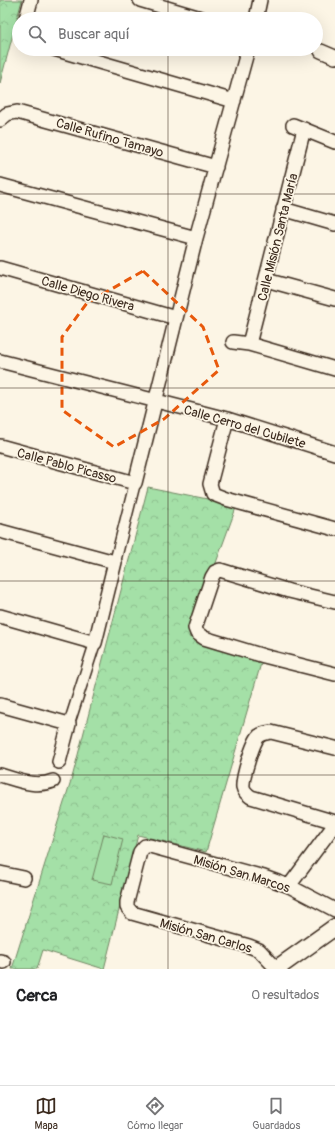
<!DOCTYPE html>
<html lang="es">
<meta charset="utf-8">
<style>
body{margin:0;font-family:Pangolin,sans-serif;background:#f2f2f2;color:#202124}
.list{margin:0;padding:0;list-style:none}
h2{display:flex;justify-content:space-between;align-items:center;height:52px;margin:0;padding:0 16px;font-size:17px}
h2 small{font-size:13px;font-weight:400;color:#757577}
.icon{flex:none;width:22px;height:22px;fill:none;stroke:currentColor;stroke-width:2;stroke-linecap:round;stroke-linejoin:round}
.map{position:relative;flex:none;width:335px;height:969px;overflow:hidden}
.search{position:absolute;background:#fff;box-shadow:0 4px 16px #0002;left:12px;right:12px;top:12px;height:44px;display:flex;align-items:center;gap:10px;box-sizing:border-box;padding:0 14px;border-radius:22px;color:#757577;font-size:15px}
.sheet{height:116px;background:#fff}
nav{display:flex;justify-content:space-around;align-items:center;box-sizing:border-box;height:56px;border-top:1px solid #e0e0e0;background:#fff;font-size:11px;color:#757577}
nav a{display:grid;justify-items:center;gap:2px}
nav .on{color:#3b2a1e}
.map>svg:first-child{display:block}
.park{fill:url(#park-crowns);stroke:#708562}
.pitch{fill:#a4e0a7;stroke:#708562}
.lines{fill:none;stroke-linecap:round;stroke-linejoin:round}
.pedestrian-casing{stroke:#3b2a1e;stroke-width:13}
.minor-casing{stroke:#3b2a1e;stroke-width:16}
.tertiary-casing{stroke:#3b2a1e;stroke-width:19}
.pedestrian{stroke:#fcf5e5;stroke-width:10}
.minor{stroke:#fcf5e5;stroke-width:13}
.tertiary{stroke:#fcf5e5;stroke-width:16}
.marked{fill:none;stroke:#e8590c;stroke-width:3;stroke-dasharray:8 5;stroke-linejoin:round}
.grid{fill:none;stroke:#3b2a1e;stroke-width:1;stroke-opacity:0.55}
.labels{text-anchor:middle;stroke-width:3.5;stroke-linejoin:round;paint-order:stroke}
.street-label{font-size:13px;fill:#3b2a1e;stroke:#fcf5e5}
</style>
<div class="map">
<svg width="335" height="969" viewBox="0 0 335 969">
<defs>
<pattern id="park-crowns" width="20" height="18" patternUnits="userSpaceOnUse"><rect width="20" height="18" fill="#a4e0a7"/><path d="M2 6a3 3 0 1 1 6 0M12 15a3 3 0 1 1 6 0" fill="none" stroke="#8ec08f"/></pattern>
</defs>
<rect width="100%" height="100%" fill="#fcf5e5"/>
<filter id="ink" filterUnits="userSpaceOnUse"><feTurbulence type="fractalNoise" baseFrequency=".025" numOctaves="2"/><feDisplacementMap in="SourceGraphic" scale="8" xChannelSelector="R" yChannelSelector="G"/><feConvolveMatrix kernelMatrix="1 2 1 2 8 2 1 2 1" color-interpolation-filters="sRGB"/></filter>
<g filter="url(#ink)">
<path class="park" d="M0 0H22L0 83Z
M148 487 237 505 189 637 262 660 206 852 138 835 104 969 43 950 37 969H12L73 774Z"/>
<path class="pitch" d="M104 834 123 839 112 884 92 880Z"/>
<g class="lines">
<defs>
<path id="pedestrian" d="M115 562 135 483
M69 724 95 643"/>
<path id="minor" d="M140 0 204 19
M26 19 31 0
M256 19 260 0
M54 49 234 101
M321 51 335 57
M0 120 7 114 17 112 216 167
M293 125 335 142
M0 185 196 238
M283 209 335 224
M0 268 176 318
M266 280 335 299
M233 342 249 344 335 369
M249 344 304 129
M0 361 227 419 335 453
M227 419 210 484 213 494 226 499 335 529
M0 446 135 483 196 238 248 49
M0 531 115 562 95 643 0 616
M335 602 289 591 220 570 215 572 212 577 195 628 197 633 204 638 264 656 335 674
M0 705 69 724 59 762
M335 748 271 732C267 733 263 733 259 736 253 742 242 778 243 787 244 792 247 794 251 797L335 822
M0 775C18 780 35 788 53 781
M0 873 24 878
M289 886 335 824
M0 961 4 962
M277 969 259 950 249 946 132 913 127 907V902L140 852 145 846H150L264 877 289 886 335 910"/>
<path id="tertiary" d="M276 969 335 927"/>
</defs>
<use href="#pedestrian" class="pedestrian-casing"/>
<use href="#minor" class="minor-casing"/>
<use href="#tertiary" class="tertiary-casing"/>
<use href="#pedestrian" class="pedestrian"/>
<use href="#minor" class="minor"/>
<use href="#tertiary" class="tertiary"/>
</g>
</g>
<path class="marked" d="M143 271 203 327 219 370 164 419 114 447 62 410V337L87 303Z"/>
<path class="grid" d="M168 0V19M168 49V969M0 194H335M0 388H335M0 581H335M0 775H335"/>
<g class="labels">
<g class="street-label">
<text transform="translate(110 137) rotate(16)" y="5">Calle Rufino Tamayo</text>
<text transform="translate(277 237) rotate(-76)" y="5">Calle Misión Santa María</text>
<text transform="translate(88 293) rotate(16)" y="5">Calle Diego Rivera</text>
<text transform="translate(245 426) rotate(16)" y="5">Calle Cerro del Cubilete</text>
<text transform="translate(67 465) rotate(15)" y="5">Calle Pablo Picasso</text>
<text transform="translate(242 873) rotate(17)" y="5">Misión San Marcos</text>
<text transform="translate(206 935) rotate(16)" y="5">Misión San Carlos</text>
</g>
</g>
</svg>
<div class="search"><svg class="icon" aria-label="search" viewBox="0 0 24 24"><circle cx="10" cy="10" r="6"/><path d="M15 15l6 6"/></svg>Buscar aquí</div>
</div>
<section class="sheet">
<h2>Cerca<small>0 resultados</small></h2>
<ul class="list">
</ul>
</section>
<nav>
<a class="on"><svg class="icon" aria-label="map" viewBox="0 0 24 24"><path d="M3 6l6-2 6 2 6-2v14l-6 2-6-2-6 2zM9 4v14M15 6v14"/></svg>Mapa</a>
<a><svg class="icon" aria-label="directions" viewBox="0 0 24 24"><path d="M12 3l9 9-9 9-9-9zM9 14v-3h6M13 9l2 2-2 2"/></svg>Cómo llegar</a>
<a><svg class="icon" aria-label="saved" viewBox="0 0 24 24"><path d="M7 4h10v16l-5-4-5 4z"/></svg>Guardados</a>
</nav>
